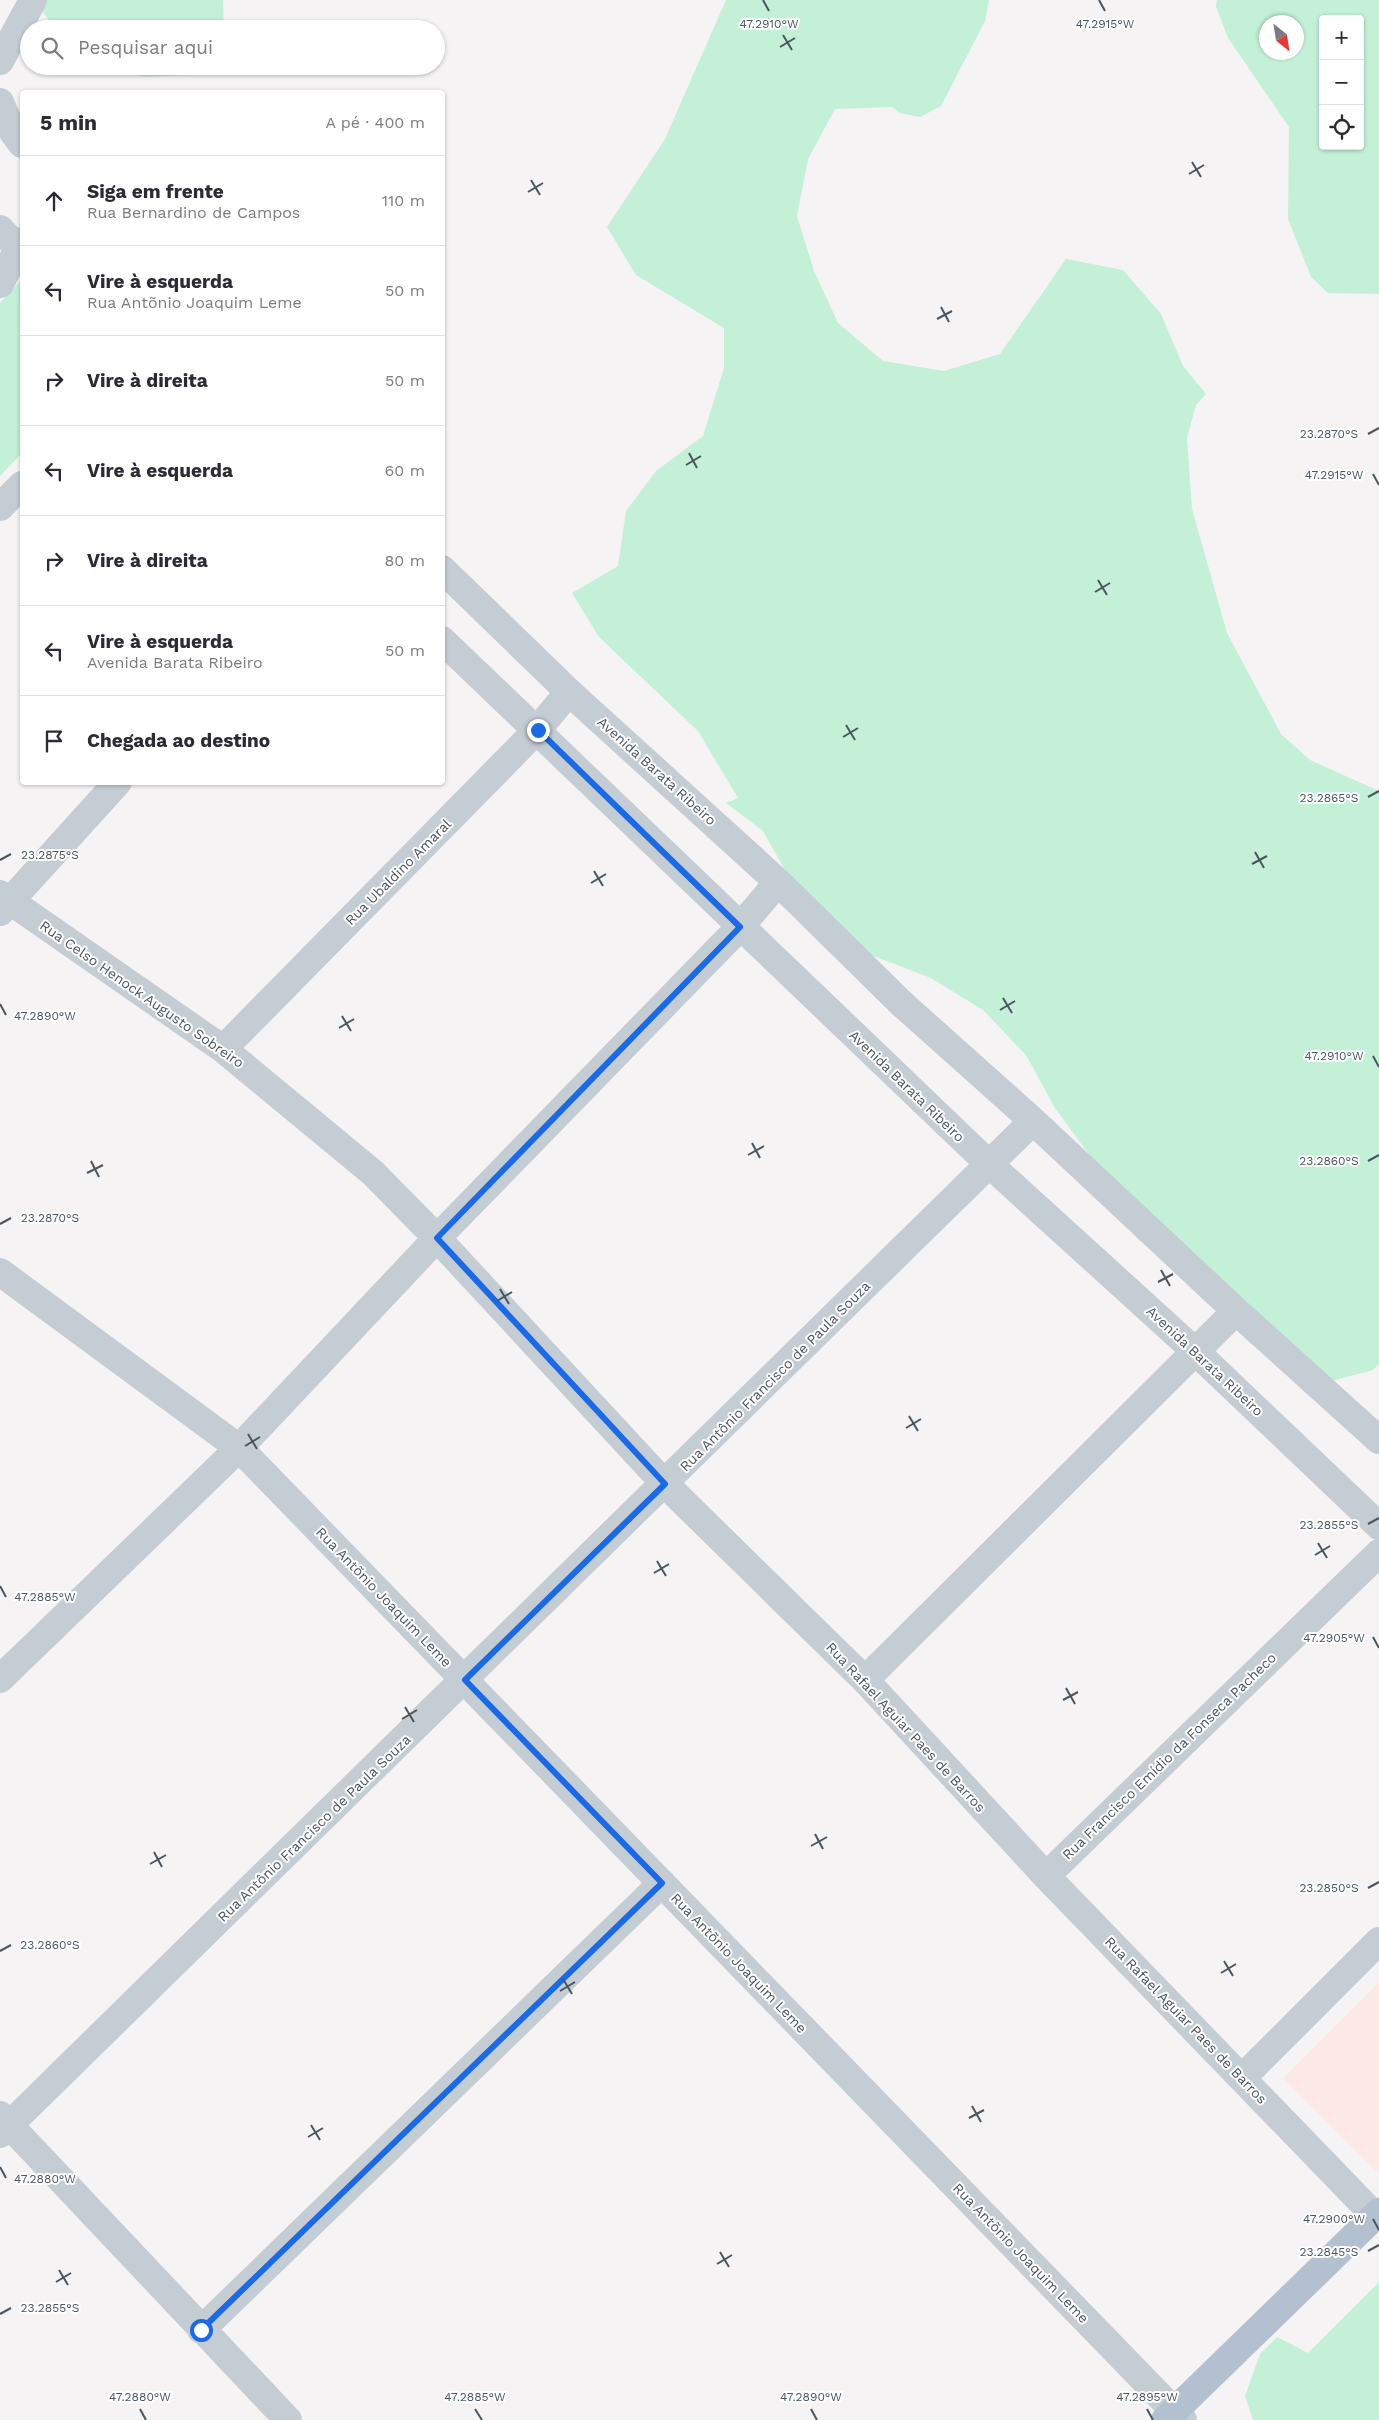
<!DOCTYPE html>
<html lang="pt">
<meta charset="utf-8">
<style>
body{margin:0;font-family:"Work Sans",sans-serif;background:#f2f2f3;color:#2b2b33}
.controls{position:absolute;right:15px;top:15px;display:grid;overflow:hidden;border-radius:5px;box-shadow:0 1px 4px #0004}
.controls button{width:45px;height:45px;display:grid;place-items:center;padding:0;border:0;border-bottom:1px solid #e1e1e2;background:#fff;color:#2b2b33;font:25px sans-serif}
.compass{position:absolute;left:1259px;top:15px;width:45px;height:45px;border-radius:50%;background:#fff;box-shadow:0 1px 4px #0004;rotate:150deg}
.stop{position:absolute;width:15px;height:15px;margin:-11px;border:4px solid #1c69e6;border-radius:50%;background:#fff}
.stop.end{background:#1c69e6;border-color:#fff;box-shadow:0 1px 5px #0008}
.list{margin:0;padding:0;list-style:none}
h2{display:flex;justify-content:space-between;align-items:center;height:65px;margin:0;padding:0 20px;font-size:21px}
h2 small{font-size:16px;font-weight:400;color:#7c7c81}
.list li{display:grid;grid-template-columns:32px 1fr auto;gap:15px;align-items:center;box-sizing:border-box;height:90px;padding:0 20px;border-top:1px solid #e1e1e2}
.list b{display:block;font-size:19px;white-space:nowrap}
.list p{margin:0;font-size:16px;white-space:nowrap;color:#7c7c81}
.list em{font-size:16px;font-style:normal;color:#7c7c81}
.icon{flex:none;width:28px;height:28px;fill:none;stroke:currentColor;stroke-width:2;stroke-linecap:round;stroke-linejoin:round}
.map{position:relative;flex:none;width:1379px;height:2420px;overflow:hidden}
.search{position:absolute;background:#fff;box-shadow:0 1px 4px #0004;left:20px;top:20px;width:425px;height:55px;display:flex;align-items:center;gap:12px;box-sizing:border-box;padding:0 18px;border-radius:28px;color:#7c7c81;font-size:19px}
.panel{position:absolute;background:#fff;box-shadow:0 1px 4px #0004;left:20px;top:90px;width:425px;height:695px;border-radius:5px}
.map>svg:first-child{display:block}
.medical{fill:#fce9e6}
.green{fill:#c3f0d7;fill-rule:evenodd}
.lines{fill:none;stroke-linecap:round;stroke-linejoin:round}
.street{stroke:#c4ccd4;stroke-width:28}
.primary{stroke:#b3c0d0;stroke-width:28}
.route{stroke:#1c69e6;stroke-width:6}
.ticks{fill:none;stroke:#4a5560;stroke-width:2}
.labels{text-anchor:middle;stroke-width:4;stroke-linejoin:round;paint-order:stroke}
.street-label{font-size:14px;fill:#4a5560;stroke:#fff}
.ticks-label{font-size:12px;text-anchor:middle;fill:#4a5560;stroke:#fff;stroke-width:4;stroke-linejoin:round;paint-order:stroke}
</style>
<div class="map">
<svg width="1379" height="2420" viewBox="0 0 1379 2420">
<rect width="100%" height="100%" fill="#f5f3f3"/>
<path class="medical" d="M1379 1982V2168L1376 2171 1283 2078Z"/>
<path class="green" d="M42 0H223L224 29H57L40 9Z
M726 0H989L985 21 941 106 920 117 900 113 892 107 835 109 808 159 797 216 814 271 838 323 883 361 944 371 1000 354 1066 259 1123 270 1161 314 1183 366 1206 394 1196 405 1187 438 1192 509 1227 633 1281 734 1310 760 1379 791V1364L1373 1370 1313 1386 1126 1205 1055 1108 1026 1055 983 1010 931 978 822 936 763 831 726 803 738 798 698 731 599 637 572 593 618 566 626 511 656 471 703 436 724 368V328L636 275 607 227 665 139Z
M1217 0H1379V294L1328 293 1311 277 1288 219 1289 127 1228 38 1216 6ZM1323 19H1360V146H1323ZM1266 22H1296V52H1266Z
M100 66H224V74L143 77Z
M22 279V453L0 476V303Z
M1379 2282V2420H1253L1245 2396 1260 2354 1277 2337 1308 2353Z"/>
<g class="lines">
<path class="street" d="M0 61 33 0
M0 102 13 132 22 144
M0 229 22 252
M0 284 22 241
M0 507 22 485
M442 569 569 692 778 882 901 1003 1033 1121 1236 1311 1379 1440
M442 640 989 1164 1196 1352 1379 1526
M0 894 223 1049 373 1173 437 1238 665 1484 865 1680 1046 1876 1375 2216
M0 912 118 782
M223 1049 537 730 569 692
M0 1272 239 1448 1183 2420
M0 1679 239 1448 437 1238 740 927 778 882
M865 1680 1236 1311
M1046 1876 1379 1553
M1242 2078 1379 1941
M0 2115 288 2420
M0 2134 1033 1121
M201 2330 662 1883"/>
<path class="primary" d="M1165 2420 1379 2212"/>
</g>
<g class="lines">
<path class="route" d="M201 2330 662 1883 465 1680 665 1484 437 1238 740 927 538 730"/>
</g>
<path class="ticks" d="M763 0 769 11M1099 0 1105 11M783 35 792 50M780 47 795 38M1192 162 1201 177M1189 174 1204 165M531 180 540 195M528 192 543 183M941 307 949 322M937 319 952 311M1368 434 1379 428M689 453 697 468M686 465 701 456M1373 474 1379 485M1098 580 1107 595M1095 592 1110 583M846 725 855 740M843 737 858 728M1368 797 1379 791M1255 852 1264 868M0 860 11 854M1252 864 1267 856M594 871 603 886M591 883 606 874M1003 998 1012 1013M0 1004 6 1015M1000 1010 1015 1001M342 1016 351 1031M339 1028 354 1019M1373 1056 1379 1067M752 1143 760 1158M748 1155 764 1146M91 1161 99 1177M1368 1161 1379 1155M87 1173 103 1165M0 1224 11 1218M1161 1270 1170 1286M1158 1282 1173 1274M500 1289 509 1304M497 1301 512 1292M909 1416 918 1431M906 1428 921 1419M248 1434 257 1449M245 1446 260 1437M1368 1524 1379 1518M1318 1543 1327 1558M1315 1555 1330 1546M657 1561 666 1576M654 1573 669 1564M0 1586 6 1597M1373 1637 1379 1648M1066 1688 1075 1704M1063 1700 1078 1692M405 1707 414 1722M402 1719 417 1710M815 1834 823 1849M811 1846 827 1837M154 1852 162 1867M150 1864 166 1855M1368 1888 1379 1882M0 1951 11 1945M1224 1961 1233 1976M1221 1973 1236 1964M563 1979 572 1994M560 1991 575 1982M972 2106 981 2122M969 2118 984 2110M311 2125 320 2140M308 2137 323 2128M0 2167 6 2178M1373 2219 1379 2230M1368 2251 1379 2245M720 2252 729 2267M717 2264 732 2255M59 2270 68 2285M56 2282 71 2273M0 2314 11 2308M140 2409 146 2420M475 2409 482 2420M811 2409 817 2420M1147 2409 1153 2420"/>
<g class="labels">
<g class="street-label">
<text transform="translate(657 771) rotate(42)" y="5">Avenida Barata Ribeiro</text>
<text transform="translate(398 872) rotate(-45)" y="5">Rua Ubaldino Amaral</text>
<text transform="translate(142 994) rotate(35)" y="5">Rua Celso Henock Augusto Sobreiro</text>
<text transform="translate(907 1086) rotate(44)" y="5">Avenida Barata Ribeiro</text>
<text transform="translate(1205 1361) rotate(43)" y="5">Avenida Barata Ribeiro</text>
<text transform="translate(775 1376) rotate(-45)" y="5">Rua Antônio Francisco de Paula Souza</text>
<text transform="translate(384 1597) rotate(46)" y="5">Rua Antõnio Joaquim Leme</text>
<text transform="translate(906 1727) rotate(47)" y="5">Rua Rafael Aguiar Paes de Barros</text>
<text transform="translate(1169 1756) rotate(-44)" y="5">Rua Francisco Emídio da Fonseca Pacheco</text>
<text transform="translate(314 1828) rotate(-44)" y="5">Rua Antônio Francisco de Paula Souza</text>
<text transform="translate(739 1963) rotate(46)" y="5">Rua Antõnio Joaquim Leme</text>
<text transform="translate(1186 2020) rotate(46)" y="5">Rua Rafael Aguiar Paes de Barros</text>
<text transform="translate(1021 2253) rotate(46)" y="5">Rua Antõnio Joaquim Leme</text>
</g>
</g>
<g class="ticks-label">
<text x="769" y="28">47.2910°W</text>
<text x="1105" y="28">47.2915°W</text>
<text x="1329" y="438">23.2870°S</text>
<text x="1334" y="479">47.2915°W</text>
<text x="1329" y="802">23.2865°S</text>
<text x="50" y="859">23.2875°S</text>
<text x="45" y="1020">47.2890°W</text>
<text x="1334" y="1060">47.2910°W</text>
<text x="1329" y="1165">23.2860°S</text>
<text x="50" y="1222">23.2870°S</text>
<text x="1329" y="1529">23.2855°S</text>
<text x="45" y="1601">47.2885°W</text>
<text x="1334" y="1642">47.2905°W</text>
<text x="1329" y="1892">23.2850°S</text>
<text x="50" y="1949">23.2860°S</text>
<text x="45" y="2183">47.2880°W</text>
<text x="1334" y="2223">47.2900°W</text>
<text x="1329" y="2256">23.2845°S</text>
<text x="50" y="2312">23.2855°S</text>
<text x="140" y="2401">47.2880°W</text>
<text x="475" y="2401">47.2885°W</text>
<text x="811" y="2401">47.2890°W</text>
<text x="1147" y="2401">47.2895°W</text>
</g>
</svg>
<div class="controls">
<button>+</button>
<button>−</button>
<button><svg class="icon" aria-label="locate" viewBox="0 0 24 24"><circle cx="12" cy="12" r="6"/><path d="M12 2v4M12 18v4M2 12h4M18 12h4"/></svg></button>
</div>
<svg class="compass" viewBox="-18 -18 36 36"><path d="M0-13l5 13h-10z" fill="#e53935"/><path d="M0 13l5-13h-10z" fill="#7c7c81"/></svg>
<div class="stop" style="left:201px;top:2330px"></div>
<div class="stop end" style="left:538px;top:730px"></div>
<div class="search"><svg class="icon" aria-label="search" viewBox="0 0 24 24"><circle cx="10" cy="10" r="6"/><path d="M15 15l6 6"/></svg>Pesquisar aqui</div>
<section class="panel">
<h2>5 min<small>A pé · 400 m</small></h2>
<ul class="list">
<li><svg class="icon" aria-label="ahead" viewBox="0 0 24 24"><path d="M12 20V5M6 11l6-6 6 6"/></svg><div><b>Siga em frente</b><p>Rua Bernardino de Campos</p></div><em>110 m</em></li>
<li><svg class="icon" aria-label="left" viewBox="0 0 24 24"><path d="M17 20v-9H6M10 6l-5 5 5 5"/></svg><div><b>Vire à esquerda</b><p>Rua Antõnio Joaquim Leme</p></div><em>50 m</em></li>
<li><svg class="icon" aria-label="right" viewBox="0 0 24 24"><path d="M7 20v-9h11M14 6l5 5-5 5"/></svg><div><b>Vire à direita</b></div><em>50 m</em></li>
<li><svg class="icon" aria-label="left" viewBox="0 0 24 24"><path d="M17 20v-9H6M10 6l-5 5 5 5"/></svg><div><b>Vire à esquerda</b></div><em>60 m</em></li>
<li><svg class="icon" aria-label="right" viewBox="0 0 24 24"><path d="M7 20v-9h11M14 6l5 5-5 5"/></svg><div><b>Vire à direita</b></div><em>80 m</em></li>
<li><svg class="icon" aria-label="left" viewBox="0 0 24 24"><path d="M17 20v-9H6M10 6l-5 5 5 5"/></svg><div><b>Vire à esquerda</b><p>Avenida Barata Ribeiro</p></div><em>50 m</em></li>
<li><svg class="icon" aria-label="arrive" viewBox="0 0 24 24"><path d="M6 21V4h12l-3 4 3 4H6"/></svg><div><b>Chegada ao destino</b></div></li>
</ul>
</section>
</div>
